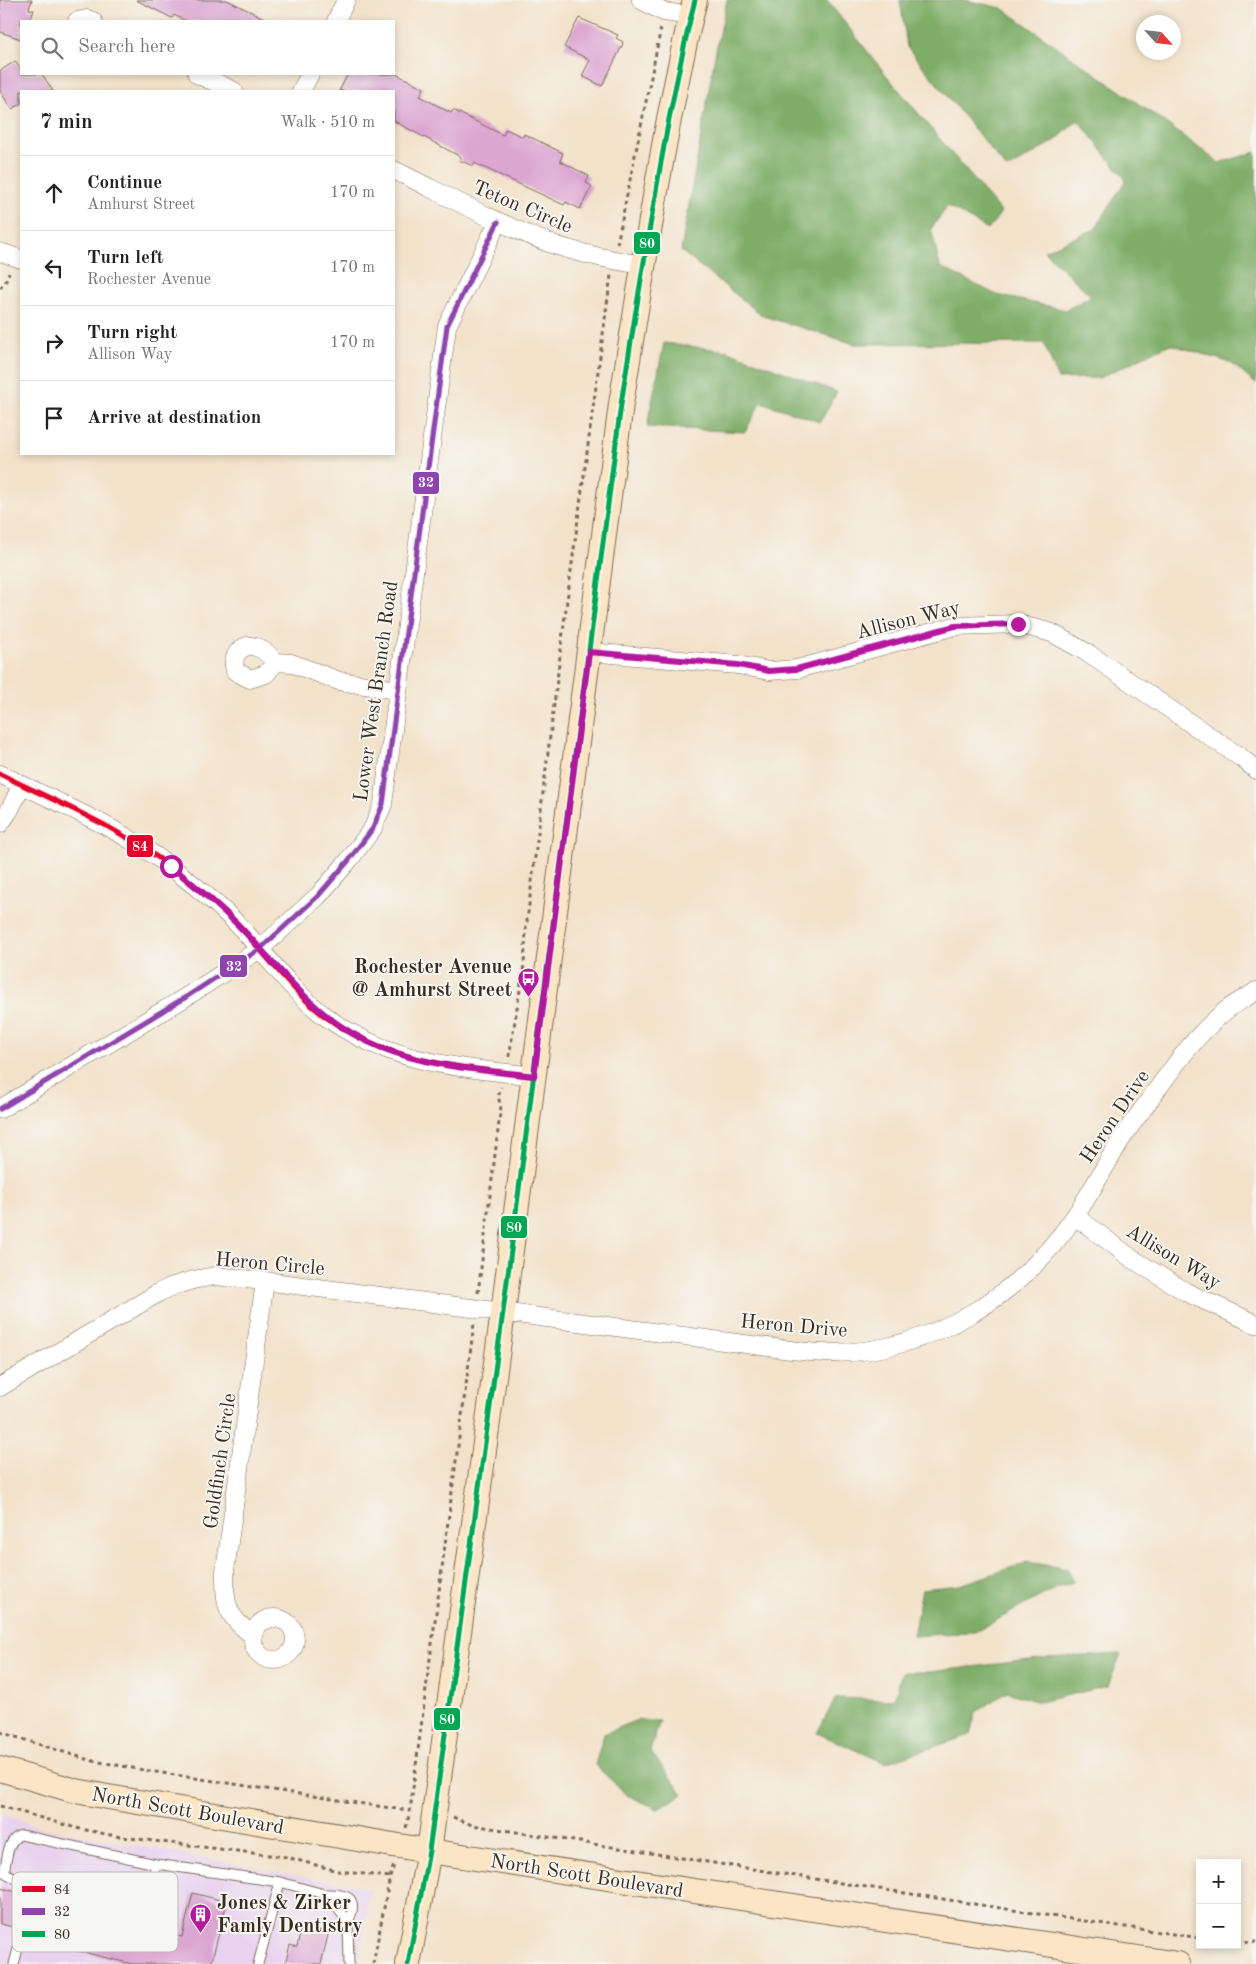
<!DOCTYPE html>
<meta charset="utf-8">
<style>
body{margin:0;font-family:"Old Standard TT",serif;background:#f6f6f6;color:#222}
.controls{position:absolute;right:15px;bottom:15px;display:grid;overflow:hidden;border-radius:0px;box-shadow:0 2px 8px #0003}
.controls button{width:45px;height:45px;display:grid;place-items:center;padding:0;border:0;border-bottom:1px solid #e0e0e0;background:#fff;color:#222;font:25px sans-serif}
.compass{position:absolute;left:1136px;top:15px;width:45px;height:45px;border-radius:50%;background:#fff;box-shadow:0 2px 8px #0003;rotate:117deg}
.stop{position:absolute;width:15px;height:15px;margin:-11px;border:4px solid #b5179e;border-radius:50%;background:#fff}
.stop.end{background:#b5179e;border-color:#fff;box-shadow:0 1px 5px #0008}
.list{margin:0;padding:0;list-style:none}
h2{display:flex;justify-content:space-between;align-items:center;height:65px;margin:0;padding:0 20px;font-size:21px}
h2 small{font-size:16px;font-weight:400;color:#767676}
.list li{display:grid;grid-template-columns:32px 1fr auto;gap:15px;align-items:center;box-sizing:border-box;height:75px;padding:0 20px;border-top:1px solid #e0e0e0}
.list b{display:block;font-size:19px;white-space:nowrap}
.list p{margin:0;font-size:16px;white-space:nowrap;color:#767676}
.list em{font-size:16px;font-style:normal;color:#767676}
.icon{flex:none;width:28px;height:28px;fill:none;stroke:currentColor;stroke-width:2;stroke-linecap:round;stroke-linejoin:round}
.map{position:relative;flex:none;width:1256px;height:1964px;overflow:hidden}
.search{position:absolute;background:#fff;box-shadow:0 2px 8px #0003;left:20px;top:20px;width:375px;height:55px;display:flex;align-items:center;gap:12px;box-sizing:border-box;padding:0 18px;border-radius:0px;color:#767676;font-size:19px}
.panel{position:absolute;background:#fff;box-shadow:0 2px 8px #0003;left:20px;top:90px;width:375px;height:365px;border-radius:0px}
.map>svg:first-child{display:block}
.built{fill:#e8d2ef}
.forest{fill:#7ead67;stroke:#5c6c42}
.building{fill:#dca6d2}
.lines{fill:none;stroke-linecap:round;stroke-linejoin:round}
.lane-casing{stroke:#7b6a5a;stroke-width:11}
.street-casing{stroke:#7b6a5a;stroke-width:19}
.secondary-casing{stroke:#7b6a5a;stroke-width:26}
.path{stroke:#7b6a5a;stroke-width:3;stroke-dasharray:4 4;stroke-linecap:butt}
.lane{stroke:#fff;stroke-width:9}
.street{stroke:#fff;stroke-width:18}
.secondary{stroke:#fce5c4;stroke-width:24}
.bus-1-casing{stroke:#f6f6f2;stroke-width:9}
.bus-2-casing{stroke:#f6f6f2;stroke-width:9}
.bus-3-casing{stroke:#f6f6f2;stroke-width:9}
.bus-1{stroke:#e4002b;stroke-width:5}
.bus-2{stroke:#8e44ad;stroke-width:5}
.bus-3{stroke:#00a651;stroke-width:5}
.route{stroke:#b5179e;stroke-width:6}
.labels{text-anchor:middle;stroke-width:4;stroke-linejoin:round;paint-order:stroke}
.street-label{font-size:20px;fill:#3b2a1e;stroke:#f6f6f2}
.poi-label{font-size:20px;font-weight:bold;fill:#3b2a1e;stroke:#f6f6f2;text-anchor:end}
.key{fill:#f6f6f2;stroke:#beb9b2;stroke-width:1}
.key-label{font-size:14px;fill:#3b2a1e}
.line-badge{stroke:#f6f6f2;stroke-width:2}
.badge-label{font-size:14px;text-anchor:middle;font-weight:bold;fill:#fff}
</style>
<div class="map">
<svg width="1256" height="1964" viewBox="0 0 1256 1964">
<rect width="100%" height="100%" fill="#f6f6f2"/>
<filter id="ink" filterUnits="userSpaceOnUse"><feTurbulence type="fractalNoise" baseFrequency=".02" numOctaves="2"/><feDisplacementMap in="SourceGraphic" scale="10" xChannelSelector="R" yChannelSelector="G"/><feConvolveMatrix kernelMatrix="1 2 1 2 8 2 1 2 1" color-interpolation-filters="sRGB"/></filter>
<filter id="wash" filterUnits="userSpaceOnUse"><feTurbulence type="fractalNoise" baseFrequency=".0096" numOctaves="4" result="noise"/><feDisplacementMap in="SourceGraphic" scale="20" xChannelSelector="R" yChannelSelector="G"/><feGaussianBlur stdDeviation="1.12" result="paint"/><feColorMatrix in="noise" values="0 0 0 0 0 0 0 0 0 0 0 0 0 0 0 0 0 1.4 0 .05"/><feComposite in="paint" operator="in"/></filter>
<g filter="url(#wash)">
<rect width="100%" height="100%" fill="#f3e2ca"/>
<path class="built" d="M0 1813 42 1828 370 1889 359 1964H0Z"/>
<path class="forest" d="M727 0H827L887 76 1001 212 988 230 948 206 931 229 940 267 997 295 1066 310 1091 296 1044 251 1095 229 1126 180 1078 120 1055 141 1007 169 907 47 900 0H964L1002 8 1163 121 1219 163 1256 152V384L1231 363 1170 344 1099 378 1058 379 1044 343 855 344 763 316 681 251 715 55Z
M664 343 728 351 837 392 820 422 761 402 745 432 647 427Z
M1028 1562 1068 1569 1073 1582 1050 1591 975 1632 913 1636 922 1589 960 1585Z
M1121 1654 1108 1686 1039 1702 1007 1692 976 1712 970 1735 885 1763 817 1733 836 1698 894 1700 902 1672H929L1047 1658Z
M637 1720 660 1721 650 1751 683 1794 658 1809 627 1795 595 1765 604 1734Z"/>
<g id="blocks">
<path class="building" d="M0 0H32L29 9 34 10 30 21H21V39L0 32Z
M136 0H227L270 21H186L174 15 172 18Z
M579 18 618 35 616 38 623 42 622 44H623L602 86 582 76 590 60 564 47Z
M15 61 21 70V74H42L53 91H21V104L12 109 0 91V71Z
M348 74H396L424 88 420 96 451 113 453 110 503 135 506 129 523 137 524 134 563 153 560 161 589 176 586 183 592 186 580 209 566 202 564 205 474 163 473 166 459 160 461 157 394 121V91H339Z
M0 1888 22 1893 13 1927 0 1924Z
M193 1893 227 1902 211 1964H132L37 1941 43 1904 182 1937Z
M302 1925 329 1931 321 1964H285L290 1945 297 1947Z"/>
</g>
</g>
<g filter="url(#ink)">
<use href="#blocks" fill-opacity="0" stroke="#7b6a5a" stroke-width="1"/>
<g class="lines">
<defs>
<path id="lane" d="M156 1864 148 1894 141 1904 135 1906 16 1879 4 1872C7 1860 7 1839 21 1835L156 1864 280 1882 258 1964
M280 1882 324 1894 332 1901 348 1922 349 1964
M324 1894C347 1893 360 1897 348 1922
M14 1964 35 1884"/>
<path id="street" d="M641 0 664 12 691 16
M77 21 87 19 93 21
M336 21 346 0
M197 74 234 91
M301 91 310 74
M394 170C445 195 496 223 549 243 579 254 611 260 643 265
M0 252 21 259
M589 652 738 665 769 671 797 669 955 626 1018 624 1052 633 1086 652 1243 759 1256 770
M276 662 266 674 250 679 235 671C233 664 233 658 238 652 250 638 266 651 276 662L291 663 339 681 398 690
M0 774C58 803 121 828 172 868 197 887 222 907 243 930 270 959 294 994 326 1017 391 1064 458 1067 534 1076
M0 824 9 811 22 785
M0 1109 186 997 260 949 318 896 349 860 373 828 383 804 447 326 498 222
M1075 1216 1131 1258 1186 1292 1256 1324
M0 1387 158 1293 173 1286 193 1280 215 1276 265 1281 783 1349C800 1351 818 1354 835 1353 933 1351 1021 1295 1075 1216 1092 1191 1106 1164 1122 1138 1132 1123 1143 1109 1153 1095 1174 1066 1196 1035 1224 1012 1233 1004 1246 998 1256 991
M253 1639a21 21 0 1 1 42 0a21 21 0 1 1-42 0Z
M254 1636C225 1616 225 1604 225 1571L265 1281"/>
<path id="secondary" d="M0 1769 76 1791 108 1797 429 1851 1178 1964
M408 1964 429 1851 503 1312 621 404C636 309 651 214 669 119 677 79 685 39 695 0"/>
</defs>
<use href="#lane" class="lane-casing"/>
<use href="#street" class="street-casing"/>
<use href="#secondary" class="secondary-casing"/>
<path class="path" d="M617 244 661 28
M0 288 5 283 9 273
M509 1057 524 965 526 929 566 608 611 275
M478 1293 501 1106 498 1097 501 1087
M0 1732 89 1760 149 1771 410 1811
M0 1806 76 1828 121 1837 286 1857 338 1871 390 1877
M453 1817 472 1825 1051 1916 1200 1938
M406 1828 410 1811 474 1324
M1237 1941 1256 1942
M373 1964 390 1877 394 1865"/>
<use href="#lane" class="lane"/>
<use href="#street" class="street"/>
<use href="#secondary" class="secondary"/>
<defs>
<path id="bus-1" d="M0 774C58 803 121 828 172 868 197 887 222 907 243 930 270 959 294 994 326 1017 391 1064 458 1067 534 1076"/>
<path id="bus-2" d="M0 1109 186 997 260 949 318 896 349 860 373 828 383 804 447 326 498 222"/>
<path id="bus-3" d="M408 1964 429 1851 503 1312 621 404C636 309 651 214 669 119 677 79 685 39 695 0"/>
</defs>
<use href="#bus-1" class="bus-1-casing"/>
<use href="#bus-2" class="bus-2-casing"/>
<use href="#bus-3" class="bus-3-casing"/>
<use href="#bus-1" class="bus-1"/>
<use href="#bus-2" class="bus-2"/>
<use href="#bus-3" class="bus-3"/>
</g>
</g>
<g class="lines" filter="url(#ink)">
<path class="route" d="M171 866C195 886 220 906 242 929 288 976 318 1023 382 1048 430 1067 483 1070 534 1076L589 652 738 665 769 671 797 669 955 626 1018 624"/>
</g>
<defs>
<symbol id="bus-pin" viewBox="-11 -11 22 30"><path d="M0 17L-7.5 6A9.5 9.5 0 1 1 7.5 6Z" fill="#b5179e" stroke="#f6f6f2"/><path d="M-5-6H5V4H4V6H2V4H-2V6H-4V4H-5ZM-3.5-4V0h7V-4ZM-3.5 1.2v1.5H-2V1.2ZM2 1.2v1.5H3.5V1.2Z" fill="#fff"/></symbol>
<symbol id="building-pin" viewBox="-11 -11 22 30"><path d="M0 17L-7.5 6A9.5 9.5 0 1 1 7.5 6Z" fill="#b5179e" stroke="#f6f6f2"/><path d="M-4-6H4V6H1V3H-1V6H-4ZM-2.5-4.3h1.7v1.8h-1.7ZM.8-4.3h1.7v1.8H.8ZM-2.5-1h1.7V.8h-1.7ZM.8-1h1.7V.8H.8Z" fill="#fff"/></symbol>
</defs>
<g fill-rule="evenodd">
<use href="#bus-pin" x="516" y="966" width="25" height="34"/>
<use href="#building-pin" x="188" y="1902" width="25" height="34"/>
</g>
<g class="labels">
<g class="street-label">
<text transform="translate(523 206) rotate(23)" y="7">Teton Circle</text>
<text transform="translate(908 619) rotate(-14)" y="7">Allison Way</text>
<text transform="translate(375 691) rotate(-82)" y="7">Lower West Branch Road</text>
<text transform="translate(1114 1116) rotate(-56)" y="7">Heron Drive</text>
<text transform="translate(1174 1256) rotate(31)" y="7">Allison Way</text>
<text transform="translate(270 1263) rotate(5)" y="7">Heron Circle</text>
<text transform="translate(794 1325) rotate(5)" y="7">Heron Drive</text>
<text transform="translate(219 1461) rotate(-82)" y="7">Goldfinch Circle</text>
<text transform="translate(188 1810) rotate(10)" y="7">North Scott Boulevard</text>
<text transform="translate(587 1875) rotate(9)" y="7">North Scott Boulevard</text>
</g>
<g class="poi-label">
<text x="512" y="973">Rochester Avenue<tspan x="512" dy="23">@ Amhurst Street</tspan></text>
<text x="217" y="1909" text-anchor="start">Jones &amp; Zirker<tspan x="217" dy="23">Famly Dentistry</tspan></text>
</g>
</g>
<rect x="12" y="1872" width="166" height="80" rx="8" class="key"/>
<rect x="22" y="1886" width="23" height="6" fill="#e4002b"/>
<rect x="22" y="1908" width="23" height="7" fill="#8e44ad"/>
<rect x="22" y="1931" width="23" height="6" fill="#00a651"/>
<g class="key-label">
<text x="54" y="1894">84</text>
<text x="54" y="1916">32</text>
<text x="54" y="1939">80</text>
</g>
<g class="line-badge">
<rect x="633" y="231" width="28" height="24" rx="5" fill="#00a651"/>
<rect x="412" y="471" width="28" height="24" rx="5" fill="#8e44ad"/>
<rect x="126" y="834" width="28" height="24" rx="5" fill="#e4002b"/>
<rect x="219" y="954" width="29" height="24" rx="5" fill="#8e44ad"/>
<rect x="500" y="1215" width="28" height="24" rx="5" fill="#00a651"/>
<rect x="433" y="1707" width="28" height="24" rx="5" fill="#00a651"/>
</g>
<g class="badge-label">
<text x="647" y="248">80</text>
<text x="426" y="487">32</text>
<text x="140" y="851">84</text>
<text x="234" y="971">32</text>
<text x="514" y="1232">80</text>
<text x="447" y="1724">80</text>
</g>
</svg>
<div class="controls">
<button>+</button>
<button>−</button>
</div>
<svg class="compass" viewBox="-18 -18 36 36"><path d="M0-13l5 13h-10z" fill="#e53935"/><path d="M0 13l5-13h-10z" fill="#767676"/></svg>
<div class="stop" style="left:171px;top:866px"></div>
<div class="stop end" style="left:1018px;top:624px"></div>
<div class="search"><svg class="icon" aria-label="search" viewBox="0 0 24 24"><circle cx="10" cy="10" r="6"/><path d="M15 15l6 6"/></svg>Search here</div>
<section class="panel">
<h2>7 min<small>Walk · 510 m</small></h2>
<ul class="list">
<li><svg class="icon" aria-label="ahead" viewBox="0 0 24 24"><path d="M12 20V5M6 11l6-6 6 6"/></svg><div><b>Continue</b><p>Amhurst Street</p></div><em>170 m</em></li>
<li><svg class="icon" aria-label="left" viewBox="0 0 24 24"><path d="M17 20v-9H6M10 6l-5 5 5 5"/></svg><div><b>Turn left</b><p>Rochester Avenue</p></div><em>170 m</em></li>
<li><svg class="icon" aria-label="right" viewBox="0 0 24 24"><path d="M7 20v-9h11M14 6l5 5-5 5"/></svg><div><b>Turn right</b><p>Allison Way</p></div><em>170 m</em></li>
<li><svg class="icon" aria-label="arrive" viewBox="0 0 24 24"><path d="M6 21V4h12l-3 4 3 4H6"/></svg><div><b>Arrive at destination</b></div></li>
</ul>
</section>
</div>
